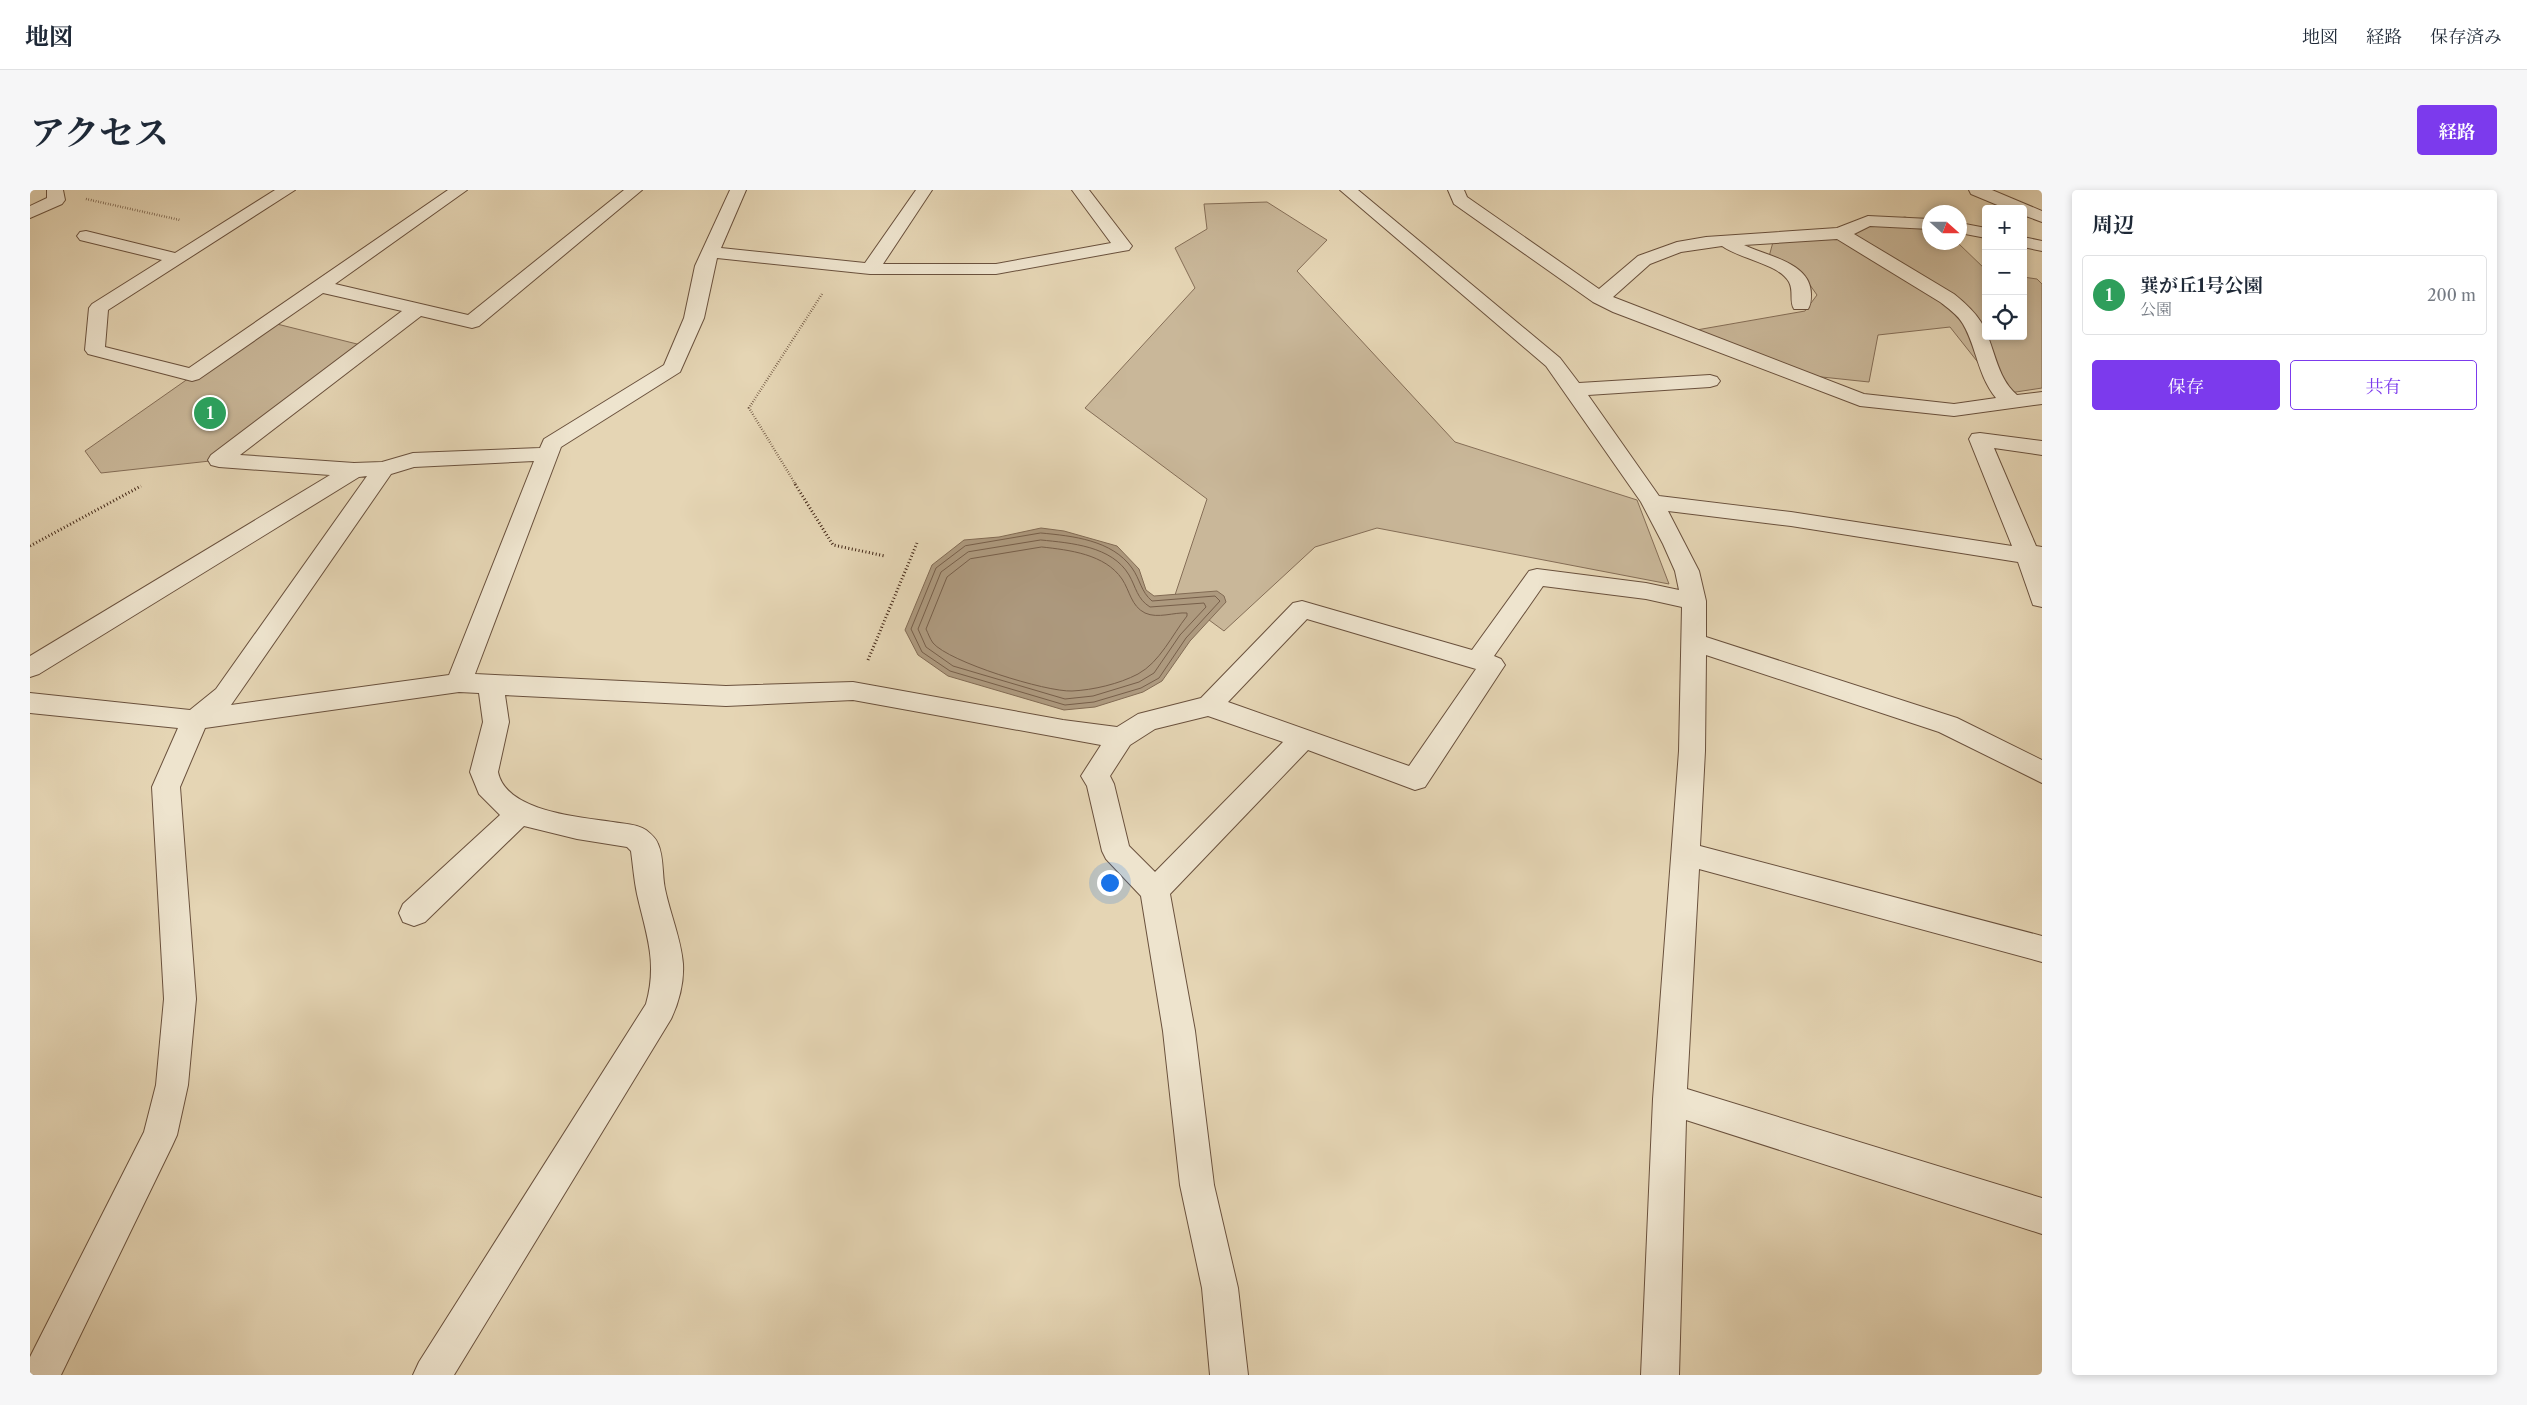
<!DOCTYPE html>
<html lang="ja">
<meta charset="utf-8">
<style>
body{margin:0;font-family:"Libre Caslon Text","Noto Serif JP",serif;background:#f6f6f7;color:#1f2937}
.controls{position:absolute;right:15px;top:15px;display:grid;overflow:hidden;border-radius:5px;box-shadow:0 2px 8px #0003}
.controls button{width:45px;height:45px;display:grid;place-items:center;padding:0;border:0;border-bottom:1px solid #e0e1e3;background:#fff;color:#1f2937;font:25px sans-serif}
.compass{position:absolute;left:1892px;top:15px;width:45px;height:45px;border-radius:50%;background:#fff;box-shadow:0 2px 8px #0003;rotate:111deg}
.you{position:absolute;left:1079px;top:692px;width:18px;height:18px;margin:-12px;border:4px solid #fff;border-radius:50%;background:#1a73e8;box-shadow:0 0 0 8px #1a73e833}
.badge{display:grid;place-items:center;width:32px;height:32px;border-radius:50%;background:#7c3aed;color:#fff;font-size:16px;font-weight:700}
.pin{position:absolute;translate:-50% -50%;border:2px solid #fff;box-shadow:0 1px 5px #0006}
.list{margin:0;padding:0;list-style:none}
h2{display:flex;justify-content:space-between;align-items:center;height:65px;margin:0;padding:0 20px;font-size:21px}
h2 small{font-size:16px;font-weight:400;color:#747a83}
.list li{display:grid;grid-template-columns:32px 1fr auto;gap:15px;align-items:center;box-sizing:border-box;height:80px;margin:0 10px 10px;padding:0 10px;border:1px solid #e0e1e3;border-radius:5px}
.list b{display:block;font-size:19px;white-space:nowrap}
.list p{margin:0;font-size:16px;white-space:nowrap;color:#747a83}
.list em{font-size:16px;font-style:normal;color:#747a83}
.actions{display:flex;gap:10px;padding:15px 20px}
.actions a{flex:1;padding:11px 0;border:1px solid #7c3aed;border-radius:5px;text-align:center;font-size:18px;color:#7c3aed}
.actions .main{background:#7c3aed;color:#fff}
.icon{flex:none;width:28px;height:28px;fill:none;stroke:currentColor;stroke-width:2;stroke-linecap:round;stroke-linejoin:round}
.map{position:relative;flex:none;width:2012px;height:1185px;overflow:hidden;border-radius:5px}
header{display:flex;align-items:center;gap:30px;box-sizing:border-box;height:70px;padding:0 25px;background:#fff;border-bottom:1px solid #e0e1e3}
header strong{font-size:24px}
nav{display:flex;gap:28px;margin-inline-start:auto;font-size:18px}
.intro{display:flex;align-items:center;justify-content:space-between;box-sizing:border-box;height:120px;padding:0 30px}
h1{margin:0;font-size:35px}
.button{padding:12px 22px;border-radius:5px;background:#7c3aed;color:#fff;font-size:18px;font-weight:700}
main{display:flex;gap:30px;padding:0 30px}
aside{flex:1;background:#fff;border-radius:5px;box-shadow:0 2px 8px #0003}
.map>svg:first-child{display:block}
.green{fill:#c9b799;stroke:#856e57}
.water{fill:#ad997e;stroke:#826b54}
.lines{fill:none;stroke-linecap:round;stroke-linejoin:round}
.shore{stroke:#775f4a;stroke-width:1}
.street-casing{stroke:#6a513d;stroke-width:2}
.path-far1{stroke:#412515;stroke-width:2.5;stroke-dasharray:0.5 2;stroke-linecap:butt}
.path{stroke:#412515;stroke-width:3;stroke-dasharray:1 2.5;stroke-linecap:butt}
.street{fill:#eee4ce;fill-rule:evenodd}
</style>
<header>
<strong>地図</strong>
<nav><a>地図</a><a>経路</a><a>保存済み</a></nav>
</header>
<div class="intro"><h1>アクセス</h1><a class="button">経路</a></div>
<main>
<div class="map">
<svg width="2012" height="1185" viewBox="0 0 2012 1185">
<rect width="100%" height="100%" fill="#e5d5b4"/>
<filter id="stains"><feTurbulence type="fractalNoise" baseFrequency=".004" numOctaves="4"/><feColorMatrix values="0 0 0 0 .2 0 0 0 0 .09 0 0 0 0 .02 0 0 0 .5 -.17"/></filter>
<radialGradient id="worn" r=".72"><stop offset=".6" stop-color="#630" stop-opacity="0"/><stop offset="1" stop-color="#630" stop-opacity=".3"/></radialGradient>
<path class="green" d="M1237 12 1297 50 1267 81 1425 252 1607 310 1639 394 1347 338 1285 357 1194 441 1145 405 1177 309 1055 218 1165 98 1145 58 1177 39 1174 14Z
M1875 27 1899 34 1900 52 1928 53 1956 80V146H1993V87L2007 89 2012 94V198L1973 204 1920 137 1848 145 1839 192 1754 183 1655 142 1775 121 1787 105 1775 88 1737 74 1743 52Z
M239 132 339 157 189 270 71 283 55 261Z"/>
<path class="water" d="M1011 338 1034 341 1087 356 1109 379 1116 400 1124 406 1187 401 1194 406 1196 412 1160 451 1132 491 1113 502 1065 517 1034 520 918 486 888 465 875 440 902 375 934 350 969 347Z"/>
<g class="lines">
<path class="shore" d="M1011 343C1043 346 1082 350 1102 378 1110 389 1111 402 1122 411L1185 406 1190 411 1156 448 1129 488 1111 498 1064 512 1035 515 920 481 892 462 881 439 906 378 935 356Z
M1011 350C1041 353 1082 356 1099 385 1106 397 1107 409 1120 417L1174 413 1176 417 1150 445 1124 483 1109 492 1063 506 1035 509 923 476 896 457 888 439 911 382 938 362Z
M1012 357C1039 360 1075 364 1092 389 1100 401 1101 416 1115 423 1128 429 1144 422 1157 423V426C1142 445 1130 472 1108 484 1089 494 1063 500 1042 501 1016 502 919 472 903 453 900 449 898 443 896 439L917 387 940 369Z"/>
<defs>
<path id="street" d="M17 0H33L35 10 32 14 0 28V16L17 8Z
M245 0H265L78 120 75 157 159 178 418 0H437L305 94 438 125 594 0H612L449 136 442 138 391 126 210 265 324 273 352 272 383 263 510 258 514 249 634 175 654 128 665 76 700 0H716L691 58 835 73 886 0H902L853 74H966L1081 53 1042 0H1059L1102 56 1099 60 1093 61 966 84H840L687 68 674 128 650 182 531 257 445 484 696 496 823 492 1033 530 1087 537 1108 524 1171 508 1263 413 1272 411 1442 460 1499 381 1507 379 1616 393 1649 400 1645 381 1633 354 1611 312 1516 176 1310 0H1328L1530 168 1549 193 1680 185 1687 187 1690 191 1687 195 1680 197 1558 205 1629 306 1761 322 1982 356 1939 249 1942 244 1950 243 2012 251V265L1964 258 2006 356 2012 357V417L2003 415 1988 372 1761 336 1638 321 1669 381 1676 411V447L1927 528 2012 570V593L1909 542 1676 465 1675 561 1670 656 2012 746V772L1669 679 1657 899 2012 1008V1044L1656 930 1649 1185H1611L1623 909 1649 561 1652 417 1616 409 1513 396 1464 466 1471 469 1475 475 1471 481 1395 597 1385 600 1278 560 1140 704 1165 841 1184 995 1208 1098 1218 1185H1180L1172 1098 1150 995 1133 841 1111 706 1076 669 1072 661 1057 596 1051 586 1071 555 823 510 696 516 475 505 479 532 468 582C476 622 550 627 583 632 594 634 607 634 616 640 621 644 626 648 628 654 634 667 632 685 635 699 640 724 651 748 653 774 654 792 649 812 641 829L424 1185H383L389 1172 616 814C628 772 616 744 607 704 604 690 603 675 601 661L597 657 547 649 494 636 395 732 384 736 373 732 369 723 373 714 470 625 449 604 440 582 453 532 449 503 429 502 175 538 150 597 166 809 158 895 147 945 142 956 31 1185H0V1167L114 942 126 895 134 809 122 597 148 538 0 523V503L160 520 186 499 337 286 329 287 9 484 0 487V466L300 285 189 277 181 275 178 270 181 265 372 121 293 103 169 189 162 191 58 164 55 160 59 118 62 114 132 70 50 50 47 46 50 42 56 41 145 63ZM504 271 419 485 201 515 361 284 384 277ZM1277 429 1446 479 1379 576 1198 512ZM1178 526 1253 552 1125 682 1099 656 1084 594 1080 586 1100 555 1125 539Z
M1418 0H1434L1437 7 1569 99 1608 66 1647 52 1676 47 1807 38 1838 26 1900 29V39L1840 36 1824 44 1924 104C1934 112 1944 121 1951 132 1965 155 1965 186 1987 205L2012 202V214L1924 226 1830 216 1583 122 1563 112 1424 14ZM1807 49 1910 112C1918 118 1928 125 1933 134 1947 158 1947 184 1966 208L1924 214 1834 204 1583 107 1620 74 1651 62 1692 56C1710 69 1749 74 1759 92 1764 101 1759 111 1764 119H1778C1781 114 1781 110 1781 104 1781 72 1736 66 1714 55Z
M1939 0H1962L2012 21V32L1993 25V19H1977L1941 4Z
M1930 33 1956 38V48L1930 43Z
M1993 47 2012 51V61L1993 57Z"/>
</defs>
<use href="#street" class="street-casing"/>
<path class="path-far1" d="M56 9 150 30
M766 295 719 218 792 104"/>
<path class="path" d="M765 294 803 355 855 366
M0 356 111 296
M838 470 887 353"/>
<use href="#street" class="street"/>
</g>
<rect width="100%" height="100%" filter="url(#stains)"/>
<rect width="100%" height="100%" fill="url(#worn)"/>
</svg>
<div class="controls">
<button>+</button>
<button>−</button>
<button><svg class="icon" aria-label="locate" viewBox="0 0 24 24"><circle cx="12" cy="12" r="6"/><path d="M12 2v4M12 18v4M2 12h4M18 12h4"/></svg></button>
</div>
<svg class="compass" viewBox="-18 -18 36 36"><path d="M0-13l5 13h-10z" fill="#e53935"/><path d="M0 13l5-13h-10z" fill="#747a83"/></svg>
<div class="you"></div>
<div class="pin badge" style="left:180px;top:223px;background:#2e9e5b">1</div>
</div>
<aside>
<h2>周辺<small></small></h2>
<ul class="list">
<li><span class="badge" style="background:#2e9e5b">1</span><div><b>巽が丘1号公園</b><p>公園</p></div><em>200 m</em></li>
</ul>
<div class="actions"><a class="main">保存</a><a>共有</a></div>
</aside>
</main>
